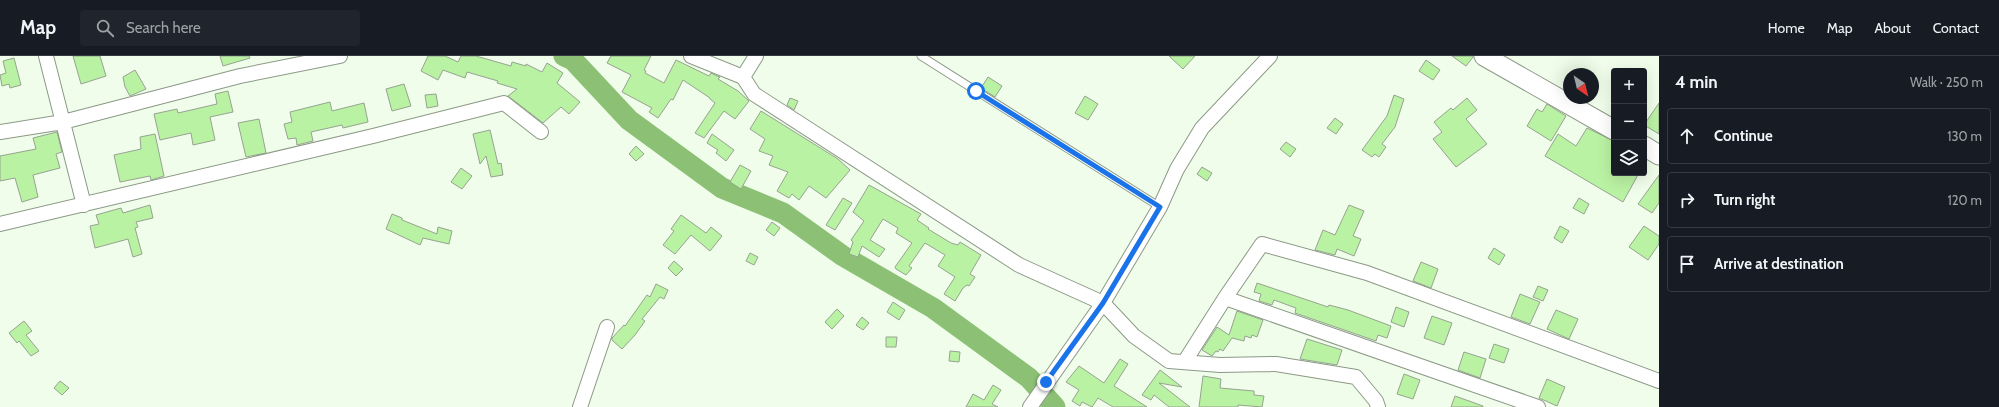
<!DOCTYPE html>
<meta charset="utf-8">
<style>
body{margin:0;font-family:Cabin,sans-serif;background:#20242c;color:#f1f3f6}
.controls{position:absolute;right:12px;top:12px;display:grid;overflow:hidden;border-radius:4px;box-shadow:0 4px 16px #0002}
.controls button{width:36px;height:36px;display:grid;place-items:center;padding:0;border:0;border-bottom:1px solid #363941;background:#171b24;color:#f1f3f6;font:20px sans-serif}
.compass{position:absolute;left:1563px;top:12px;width:36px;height:36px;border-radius:50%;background:#171b24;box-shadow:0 4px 16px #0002;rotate:145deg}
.stop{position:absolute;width:12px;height:12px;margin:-9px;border:3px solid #1a73e8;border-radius:50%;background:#fff}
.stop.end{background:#1a73e8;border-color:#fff;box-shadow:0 1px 4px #0008}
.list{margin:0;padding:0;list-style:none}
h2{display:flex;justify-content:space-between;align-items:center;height:52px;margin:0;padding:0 16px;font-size:17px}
h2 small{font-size:13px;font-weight:400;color:#9ea1a6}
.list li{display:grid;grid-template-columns:26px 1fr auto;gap:12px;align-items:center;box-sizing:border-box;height:56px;margin:0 8px 8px;padding:0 8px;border:1px solid #363941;border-radius:4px}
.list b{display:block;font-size:15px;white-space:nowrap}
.list em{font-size:13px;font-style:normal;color:#9ea1a6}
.icon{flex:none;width:22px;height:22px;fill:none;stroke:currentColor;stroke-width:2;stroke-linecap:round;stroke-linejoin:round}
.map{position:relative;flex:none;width:1659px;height:351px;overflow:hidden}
header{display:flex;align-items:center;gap:24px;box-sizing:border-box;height:56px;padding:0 20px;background:#171b24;border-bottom:1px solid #363941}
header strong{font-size:19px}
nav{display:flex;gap:22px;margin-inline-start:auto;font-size:14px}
.search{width:280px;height:36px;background:#20242c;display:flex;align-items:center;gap:10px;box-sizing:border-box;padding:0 14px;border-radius:4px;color:#9ea1a6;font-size:15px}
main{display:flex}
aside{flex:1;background:#171b24}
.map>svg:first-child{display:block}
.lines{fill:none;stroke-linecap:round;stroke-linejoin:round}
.river{stroke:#8cc175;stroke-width:21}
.building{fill:#baf2a3;stroke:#96a391}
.lane-casing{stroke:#8c9987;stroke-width:9}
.street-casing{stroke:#8c9987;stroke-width:16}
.secondary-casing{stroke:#8c9987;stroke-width:21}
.lane{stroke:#fff;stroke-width:7}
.street{stroke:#fff;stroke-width:14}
.secondary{stroke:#fff;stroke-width:19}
.route{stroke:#1a73e8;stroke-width:5}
</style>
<header>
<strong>Map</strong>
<div class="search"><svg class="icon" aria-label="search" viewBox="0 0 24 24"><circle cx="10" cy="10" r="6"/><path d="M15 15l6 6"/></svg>Search here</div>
<nav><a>Home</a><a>Map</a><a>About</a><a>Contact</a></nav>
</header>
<main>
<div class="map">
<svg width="1659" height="351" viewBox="0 0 1659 351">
<rect width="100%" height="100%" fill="#effdea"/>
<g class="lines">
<path class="river" d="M564 0 573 4 629 64 722 132 783 157 843 200 933 252 1029 322 1055 351"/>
</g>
<path class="building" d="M73 0H100L106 20 81 28Z
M220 0H249L250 2 223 10Z
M428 0H445L458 6 461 0H476L511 10 512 6 526 10V8L542 16 547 7 563 17 557 27 580 46 569 58 561 51 543 67 508 40 517 33 497 27 498 25 467 16 465 22 443 14 438 24 421 15Z
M611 0H651L644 14 646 15 645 17 664 27 676 4 709 20 711 17 717 20 720 21 718 23 738 35 749 45 735 63 724 55 704 82 695 77 715 47 710 43V42L683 24 673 44 671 43 658 62 649 56 652 52 622 36 631 19 607 7Z
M1169 0H1195L1183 13Z
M1452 0H1473V1L1466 10Z
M14 2 21 29 10 32 9 28 2 30 0 19 6 17 3 5Z
M1426 4 1440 14 1433 24 1419 15Z
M135 14 146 33 130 40 125 31 123 21Z
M988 21 1002 30 995 41 981 32Z
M404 28 411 50 392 55 386 33Z
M228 35 233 56 210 61 215 84 193 89 191 77 160 84 154 58 177 53 178 57 217 48 215 38Z
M436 38 438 50 427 52 425 39Z
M1394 39 1404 43 1395 71 1382 88 1386 91 1379 101 1375 98 1372 101 1362 94 1387 60Z
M1085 40 1098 48 1088 64 1075 57Z
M790 42 798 45 794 54 787 49Z
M1467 42 1477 54 1466 63 1487 88 1456 111 1433 83 1442 76 1434 66 1451 52 1453 54Z
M330 46 332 55 364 47 368 66 343 72 342 69 311 76 313 85 297 89 296 82 288 83 284 68 292 66 290 56Z
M1659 47V78L1644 69Z
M1547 48 1566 60 1551 85 1527 70 1537 53 1542 56Z
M761 55 838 103 850 114 826 142 809 130 799 144 792 138 789 142 777 135 788 116 769 109 773 100 759 95 765 83 750 73Z
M1335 62 1343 68 1336 78 1327 72Z
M259 63 266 97 246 101 238 67Z
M1587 72 1614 85V117H1639L1623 146 1545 100 1558 78 1576 90Z
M490 74 498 108 501 107 503 119 491 121 486 100 480 108 473 78Z
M57 76 62 96 56 98 60 112 33 119 38 141 22 146 15 122 0 125V100L36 93 33 82Z
M155 78 164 120 151 124 150 120 120 126 114 99 141 93 140 81Z
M712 78 734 94 726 105 716 97 718 94 707 87Z
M1286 86 1296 93 1290 101 1280 93Z
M636 90 644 98 636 105 629 98Z
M740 109 751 115 741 133 730 126Z
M1202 111 1212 117 1207 125 1197 118Z
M461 112 472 120 462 133 451 126Z
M1659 119V147L1652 157 1638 148Z
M869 129 921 158 917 164 929 172 928 173 951 187 958 189 960 186 981 199 970 218 975 221 969 230 967 229 963 232 955 245 944 238 955 221 938 210 945 199 925 187 909 210 912 212 906 219 896 213 895 211 912 187 896 177 898 172 883 163 870 184 885 193 879 201 862 190 858 201 849 198 853 186 851 184 864 165 853 156Z
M843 142 852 147 835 174 826 169Z
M1579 142 1589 148 1584 158 1573 152Z
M150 149 153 162 136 166 138 171 135 172 142 198 133 201 128 183 95 192 90 170 99 168 96 159 121 152 123 157Z
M1349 149 1364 155 1353 180 1361 183 1354 200 1337 193 1335 199 1315 194 1323 174 1335 179Z
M392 158 402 162V164L437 178 438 171 452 175 449 188 423 182 420 189 386 173Z
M681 159 706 177 711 171 722 180 710 195 691 179 675 198 663 189 674 175 671 173Z
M772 166 780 172 774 180 766 174Z
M1560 170 1569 175 1562 187 1554 182Z
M1644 170 1659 180V188L1648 204 1629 191Z
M1494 192 1505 199 1499 209 1488 202Z
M750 197 758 201 754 209 746 205Z
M674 205 683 213 676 220 668 212Z
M1421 206 1438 213 1431 232 1413 225Z
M1257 227 1328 251 1329 249 1348 254 1391 270 1387 282 1378 279 1376 285 1295 257 1296 252 1274 244 1272 249 1259 245 1261 238 1254 236Z
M656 228 668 234 664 243 660 241 642 263 645 265 635 279 622 293 612 284V282L624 269 625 270 647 239 650 241Z
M1538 230 1548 234 1543 245 1533 241Z
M1520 238 1540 246 1530 268 1511 261Z
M893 246 905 254 899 264 887 256Z
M1396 251 1409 256 1404 271 1391 266Z
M837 253 844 260 832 273 825 266Z
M1556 254 1578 263 1569 283 1547 273Z
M1237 255 1263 264 1257 281 1252 279 1251 282 1245 280 1244 285 1232 282 1223 295 1220 293 1218 296 1216 295 1212 300 1202 294 1217 271 1229 279Z
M1432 260 1452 267 1444 289 1424 282Z
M862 261 869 267 863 274 856 269Z
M24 265 32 275 26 279 39 295 31 300 19 285 17 287 9 277Z
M886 281H897L896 291H886Z
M1307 283 1342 294 1337 309 1300 303Z
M1494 288 1509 293 1504 307 1489 302Z
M950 295 960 296 959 306 949 305Z
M1464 296 1486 303 1480 322 1458 314Z
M1120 303 1128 308 1114 330 1147 351H1113L1098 342 1092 351 1082 346 1080 350 1072 345 1079 334 1066 326 1079 310 1104 327Z
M1160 314 1182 331 1159 327 1190 351H1169L1154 339 1151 344 1142 339Z
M1404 318 1420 324 1413 343 1397 338Z
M1203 320 1221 323 1220 332 1254 335V339L1264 340 1262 351 1238 349V351H1199Z
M1547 323 1565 331 1557 350 1539 342Z
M60 325 69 332 62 339 54 332Z
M993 329 1001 334 992 348 998 351H966L973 338 984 344Z
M1455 340 1483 350V351H1451Z"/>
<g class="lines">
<defs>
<path id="lane" d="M921 0 1160 151"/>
<path id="street" d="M46 0 84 149
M691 0 743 21 754 38 1019 209 1103 247 1134 280 1169 305 1220 309 1276 308 1356 321 1376 345 1378 351
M743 21 756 0
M0 76 63 66 240 20 340 0
M0 168 373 80 504 47 541 76
M1225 242 1538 351
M1185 305 1225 242 1262 188 1367 217 1659 325
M580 351 607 271
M1030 351 1103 247 1160 151 1177 113 1202 72 1270 0"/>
<path id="secondary" d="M1484 0 1614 74
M1644 90 1659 99"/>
</defs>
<use href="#lane" class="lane-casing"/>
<use href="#street" class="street-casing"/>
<use href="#secondary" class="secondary-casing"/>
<use href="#lane" class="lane"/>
<use href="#street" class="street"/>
<use href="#secondary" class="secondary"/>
</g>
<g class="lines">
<path class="route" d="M976 35 1160 151 1103 247 1046 326"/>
</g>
</svg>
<div class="controls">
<button>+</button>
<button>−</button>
<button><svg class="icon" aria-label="layers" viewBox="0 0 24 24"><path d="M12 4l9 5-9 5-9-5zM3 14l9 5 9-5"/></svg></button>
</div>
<svg class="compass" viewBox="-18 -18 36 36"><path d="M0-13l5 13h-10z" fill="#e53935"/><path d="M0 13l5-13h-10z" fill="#9ea1a6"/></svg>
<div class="stop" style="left:976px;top:35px"></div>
<div class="stop end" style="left:1046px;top:326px"></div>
</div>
<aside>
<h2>4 min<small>Walk · 250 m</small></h2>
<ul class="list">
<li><svg class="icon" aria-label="ahead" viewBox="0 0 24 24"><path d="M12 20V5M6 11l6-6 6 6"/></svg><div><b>Continue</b></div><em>130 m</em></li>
<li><svg class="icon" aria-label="right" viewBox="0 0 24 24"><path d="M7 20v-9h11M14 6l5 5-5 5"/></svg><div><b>Turn right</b></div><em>120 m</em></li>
<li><svg class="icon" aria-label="arrive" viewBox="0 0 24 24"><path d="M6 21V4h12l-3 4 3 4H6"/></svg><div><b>Arrive at destination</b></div></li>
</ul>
</aside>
</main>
